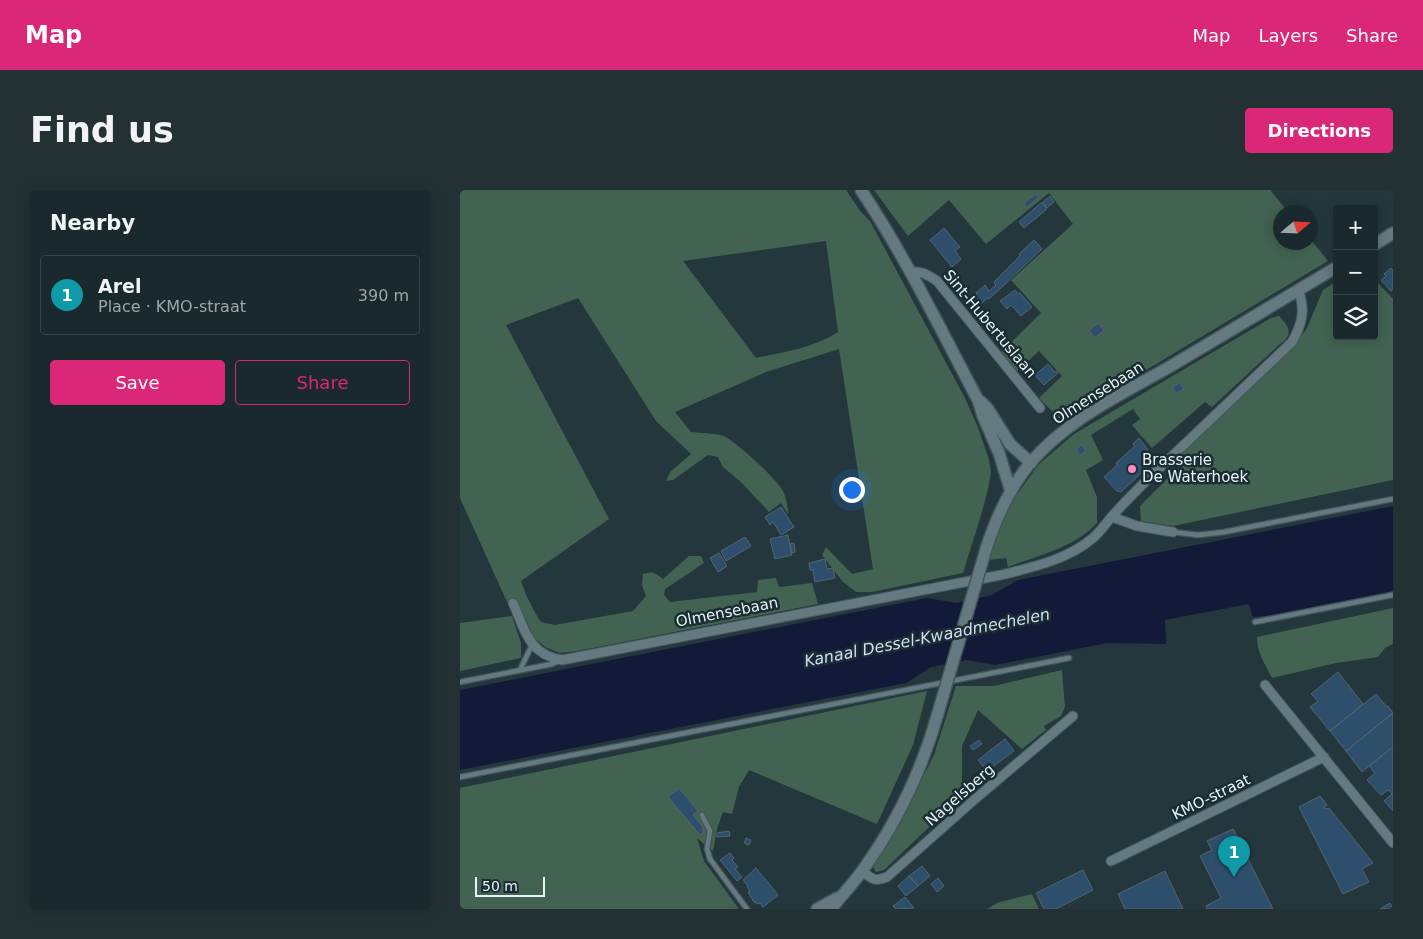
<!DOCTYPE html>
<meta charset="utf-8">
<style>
body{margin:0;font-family:"DejaVu Sans",sans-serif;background:#233135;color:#f1f3f6}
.controls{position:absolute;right:15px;top:15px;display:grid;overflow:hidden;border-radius:5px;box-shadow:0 2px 12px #0003}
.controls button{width:45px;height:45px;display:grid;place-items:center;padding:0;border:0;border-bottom:1px solid #384549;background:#1a292d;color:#f1f3f6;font:25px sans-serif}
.compass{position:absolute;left:813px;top:15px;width:45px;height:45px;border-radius:50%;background:#1a292d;box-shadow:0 2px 12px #0003;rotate:71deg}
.scale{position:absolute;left:15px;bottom:12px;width:70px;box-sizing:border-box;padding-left:5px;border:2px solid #e7f3f6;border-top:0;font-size:14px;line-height:18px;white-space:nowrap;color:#e7f3f6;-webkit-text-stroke:4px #192d32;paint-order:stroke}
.you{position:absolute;left:391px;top:299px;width:18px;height:18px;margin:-12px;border:4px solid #fff;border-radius:50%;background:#1a73e8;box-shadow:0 0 0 8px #1a73e833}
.badge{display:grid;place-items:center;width:32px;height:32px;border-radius:50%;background:#db2777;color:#fff;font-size:16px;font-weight:700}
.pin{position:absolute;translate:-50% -41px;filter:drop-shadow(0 1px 2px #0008)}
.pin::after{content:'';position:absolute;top:26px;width:18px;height:15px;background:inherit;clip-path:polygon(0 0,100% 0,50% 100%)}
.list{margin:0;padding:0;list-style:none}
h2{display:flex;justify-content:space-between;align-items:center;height:65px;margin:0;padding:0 20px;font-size:21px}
h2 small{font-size:16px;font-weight:400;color:#9fa6aa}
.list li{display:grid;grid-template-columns:32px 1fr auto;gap:15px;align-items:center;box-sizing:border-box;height:80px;margin:0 10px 10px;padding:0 10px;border:1px solid #384549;border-radius:5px}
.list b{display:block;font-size:19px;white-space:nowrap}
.list p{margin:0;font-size:16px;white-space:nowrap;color:#9fa6aa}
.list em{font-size:16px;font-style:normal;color:#9fa6aa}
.actions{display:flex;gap:10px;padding:15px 20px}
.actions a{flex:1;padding:11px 0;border:1px solid #db2777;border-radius:5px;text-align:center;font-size:18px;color:#db2777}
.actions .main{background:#db2777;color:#fff}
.icon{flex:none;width:28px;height:28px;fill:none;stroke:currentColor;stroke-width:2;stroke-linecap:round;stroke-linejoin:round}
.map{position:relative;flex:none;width:933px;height:719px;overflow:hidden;border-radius:5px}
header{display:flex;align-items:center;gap:30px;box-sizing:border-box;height:70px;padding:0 25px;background:#db2777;color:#fff}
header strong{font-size:24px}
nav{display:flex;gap:28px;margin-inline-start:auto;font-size:18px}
.intro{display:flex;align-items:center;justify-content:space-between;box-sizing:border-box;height:120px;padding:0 30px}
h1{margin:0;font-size:35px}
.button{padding:12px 22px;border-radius:5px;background:#db2777;color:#fff;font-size:18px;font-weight:700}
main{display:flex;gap:30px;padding:0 30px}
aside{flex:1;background:#1a292d;border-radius:5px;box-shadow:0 2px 12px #0003}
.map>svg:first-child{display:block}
.green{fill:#436352;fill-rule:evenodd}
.water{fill:#131a39}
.building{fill:#2d4f6b;stroke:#556471}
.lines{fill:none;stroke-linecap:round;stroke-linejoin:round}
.service-casing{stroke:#43555a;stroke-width:7}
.minor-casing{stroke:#43555a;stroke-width:11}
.tertiary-casing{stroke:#43555a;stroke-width:14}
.service{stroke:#647a80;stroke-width:4.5}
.minor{stroke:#647a80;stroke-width:9}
.tertiary{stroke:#647a80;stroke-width:11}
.tertiary-bridge-casing{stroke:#43555a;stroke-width:14;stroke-linecap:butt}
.tertiary-bridge{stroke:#647a80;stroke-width:11}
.poi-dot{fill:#ff8eba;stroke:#192d32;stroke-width:2}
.labels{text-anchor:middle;stroke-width:5;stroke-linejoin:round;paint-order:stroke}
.street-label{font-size:15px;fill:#e7f3f6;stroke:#192d32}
.poi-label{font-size:15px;fill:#e7f3f6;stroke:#192d32;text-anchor:start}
.water-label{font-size:16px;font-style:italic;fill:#d5dcf6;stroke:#192d32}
</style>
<header>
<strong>Map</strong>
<nav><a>Map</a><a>Layers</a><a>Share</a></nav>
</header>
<div class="intro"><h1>Find us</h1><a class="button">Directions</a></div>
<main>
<aside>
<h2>Nearby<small></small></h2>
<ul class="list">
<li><span class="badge" style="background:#0f9aa8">1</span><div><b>Arel</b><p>Place · KMO-straat</p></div><em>390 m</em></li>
</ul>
<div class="actions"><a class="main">Save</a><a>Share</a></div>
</aside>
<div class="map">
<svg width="933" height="719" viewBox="0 0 933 719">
<rect width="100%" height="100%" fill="#23373c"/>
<path class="green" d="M0 0H386L401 22 410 31 505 208 519 240 529 270 531 282 528 299 522 322 503 383 412 402H396L383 392 362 365 366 357 392 384 413 379 379 159 306 182 215 222 231 242C240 243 259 243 266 247 279 255 316 288 323 301 326 308 328 317 328 324L321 313 309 322 281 292 263 277 258 267 248 265 213 290 206 291 210 282 231 264 196 231 118 108 46 135 149 329 61 391 67 407 78 428 81 432 95 435 173 421 186 406 182 395 183 384C192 381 195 382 203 389L229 366H241L244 373 205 399 204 405 210 412 297 402 298 390 316 388 319 397 352 393 358 414 117 461 100 463 87 458 74 448 57 410 47 412 0 308ZM366 51 378 142C354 158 323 162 296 168L223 71Z
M414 0H810L828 22H821V52H851V50L868 71 661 195 633 210 601 230 579 208 602 186 579 161 557 181 541 162 581 123 551 90 613 34 589 3 526 54 489 10 448 46Z
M914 89 933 109V290L713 336 681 331 680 316 720 276 716 269 832 158 847 138 863 100 877 91V146H914Z
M819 126C829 136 834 145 820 154L752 217 745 212 692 258 672 235 680 229 673 219 631 245 643 270 626 280 637 307V333C614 358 579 365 548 377L546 368 528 370 533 349 544 323 578 275 614 244 811 128Z
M933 418V454L925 458 918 467 876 473 812 488C805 474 797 463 797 447Z
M52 426 61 453V468L0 481V433Z
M602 480 605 517 601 526 584 536 586 540 562 559 518 520 502 556V588L504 607 465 641 424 680 416 682 413 677 446 621 474 565 496 496H534Z
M467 501 453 555 417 634 289 580 279 597 272 624 263 622 257 639 253 661 237 648 244 671 279 719H0V598Z
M572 704 579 719H527L537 713Z"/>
<path class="water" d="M933 316V401L806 426 793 427 789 414 705 430 706 454 647 453 535 475 507 470 471 477 446 493 0 580V500L467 408 497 413 532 405 558 390Z"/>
<path class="building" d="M576 4 579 7 567 17 564 13Z
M590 6 594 12 587 18 583 12Z
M582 12 587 19 564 38 559 32Z
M484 38 500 57 495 61 501 69 492 77 470 50Z
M574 50 582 59 540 99 529 109 528 108 518 116 512 109 517 104 516 103 525 95 529 101 536 95 534 92 560 66 559 64Z
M931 78 933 80V99L931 101 921 90 926 86 924 84Z
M498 91 506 101 503 103 495 94Z
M555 100 558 104 560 103 572 117 561 126 551 115 547 119 540 111Z
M638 133 644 140 635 148 629 141Z
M588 174 595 182 597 181 598 183 584 195 575 185Z
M720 193 724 199 716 203 712 197Z
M679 248 688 260 682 265 690 275 661 302 657 301 644 287 657 275 656 273 675 256 673 254Z
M622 255 626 261 620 265 616 259Z
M321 317 334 337 321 345 313 332 310 335 305 327Z
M328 345 332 365 315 369 310 349Z
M285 347 291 356 266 371 261 361Z
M334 353 335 362 332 363 330 354Z
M259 363 267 376 258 382 250 368Z
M365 369 367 379 373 378 375 388 355 392 353 380H350L349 373Z
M878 482 903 514 870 541 850 517 858 511 851 504Z
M916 504 927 517 928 516 933 523 886 561 870 541Z
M933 523V557L902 582 886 561Z
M545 549 554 561 527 581 518 570Z
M519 550 522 554 513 560 510 556Z
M933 557V603L932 604 928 600 921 605 907 590 915 583 909 576Z
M219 598 238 621 233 625 243 637 242 639 244 642 240 645 208 607Z
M933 603V621L924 611Z
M860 606 867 615 864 617 865 619 869 618 913 673 902 679 909 692 883 704 839 617Z
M773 639 813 719H747L746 716 761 708 740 666 752 660 747 651Z
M269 641 270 646 257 647V643Z
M286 648 291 650 289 655 284 653Z
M270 663 274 668 272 670 278 677 275 679 282 687 277 691 260 670Z
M462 676 470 686 458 696 449 686Z
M296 678 318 705 303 717 300 713 298 714 294 712 288 702 290 701 287 697 288 696 283 690Z
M623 680 633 700 596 719H584L576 703Z
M705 681 723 719H665L658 704Z
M449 686 458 696 446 706 438 696Z
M478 688 484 696 477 702 471 694Z
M445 707 454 718 436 719 433 716Z
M930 713 933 719H920Z"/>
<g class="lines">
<defs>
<path id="service" d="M713 342 738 345 764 342 933 309
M795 432 933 405
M60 480 72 455
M0 492 92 474 99 471
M0 587 609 468
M242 625 250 641 247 659 250 669 287 719"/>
<path id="minor" d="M450 83C461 80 468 85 477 91L580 218
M652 327 677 336 713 342
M53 413C65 440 68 464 102 470L541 385C573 377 607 370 633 348 641 341 647 332 653 325 664 313 675 302 686 291L832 152C842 135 846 119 838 100
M805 495 933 653
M651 671 864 567
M402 681C412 689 414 692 427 687L514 610 613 526"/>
<path id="tertiary" d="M401 0C445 66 481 140 518 210L523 226 539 263 551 302
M914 55 933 43
M520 211 528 219 550 254 571 273
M526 359C536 328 550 297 571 272 608 229 662 204 711 176 766 143 821 110 877 77
M357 719 377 708
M371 719C381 706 393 694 402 681 437 633 462 580 478 523"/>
</defs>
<use href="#service" class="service-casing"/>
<use href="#minor" class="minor-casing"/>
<use href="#tertiary" class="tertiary-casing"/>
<use href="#service" class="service"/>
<use href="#minor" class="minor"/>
<use href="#tertiary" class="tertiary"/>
<defs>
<path id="tertiary-bridge" d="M478 523 526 359"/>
</defs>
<use href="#tertiary-bridge" class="tertiary-bridge-casing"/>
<use href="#tertiary-bridge" class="tertiary-bridge"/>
</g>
<circle class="poi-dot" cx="672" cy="279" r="5"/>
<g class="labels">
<g class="street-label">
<text transform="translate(530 134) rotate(50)" y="5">Sint-Hubertuslaan</text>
<text transform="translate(638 203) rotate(-32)" y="5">Olmensebaan</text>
<text transform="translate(267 422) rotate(-11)" y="5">Olmensebaan</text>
<text transform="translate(500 605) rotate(-41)" y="5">Nagelsberg</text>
<text transform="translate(751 607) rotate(-26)" y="5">KMO-straat</text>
</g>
<g class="poi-label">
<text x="682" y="275">Brasserie<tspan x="682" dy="17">De Waterhoek</tspan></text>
</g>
<g class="water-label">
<text transform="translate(467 447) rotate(-11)" y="6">Kanaal Dessel-Kwaadmechelen</text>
</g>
</g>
</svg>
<div class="controls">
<button>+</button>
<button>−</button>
<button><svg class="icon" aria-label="layers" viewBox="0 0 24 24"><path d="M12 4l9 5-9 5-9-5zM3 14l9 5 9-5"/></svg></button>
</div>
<svg class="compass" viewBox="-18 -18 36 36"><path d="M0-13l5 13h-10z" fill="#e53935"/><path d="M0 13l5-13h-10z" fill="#9fa6aa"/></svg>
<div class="scale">50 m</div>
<div class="you"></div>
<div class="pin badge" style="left:774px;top:687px;background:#0f9aa8">1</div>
</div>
</main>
